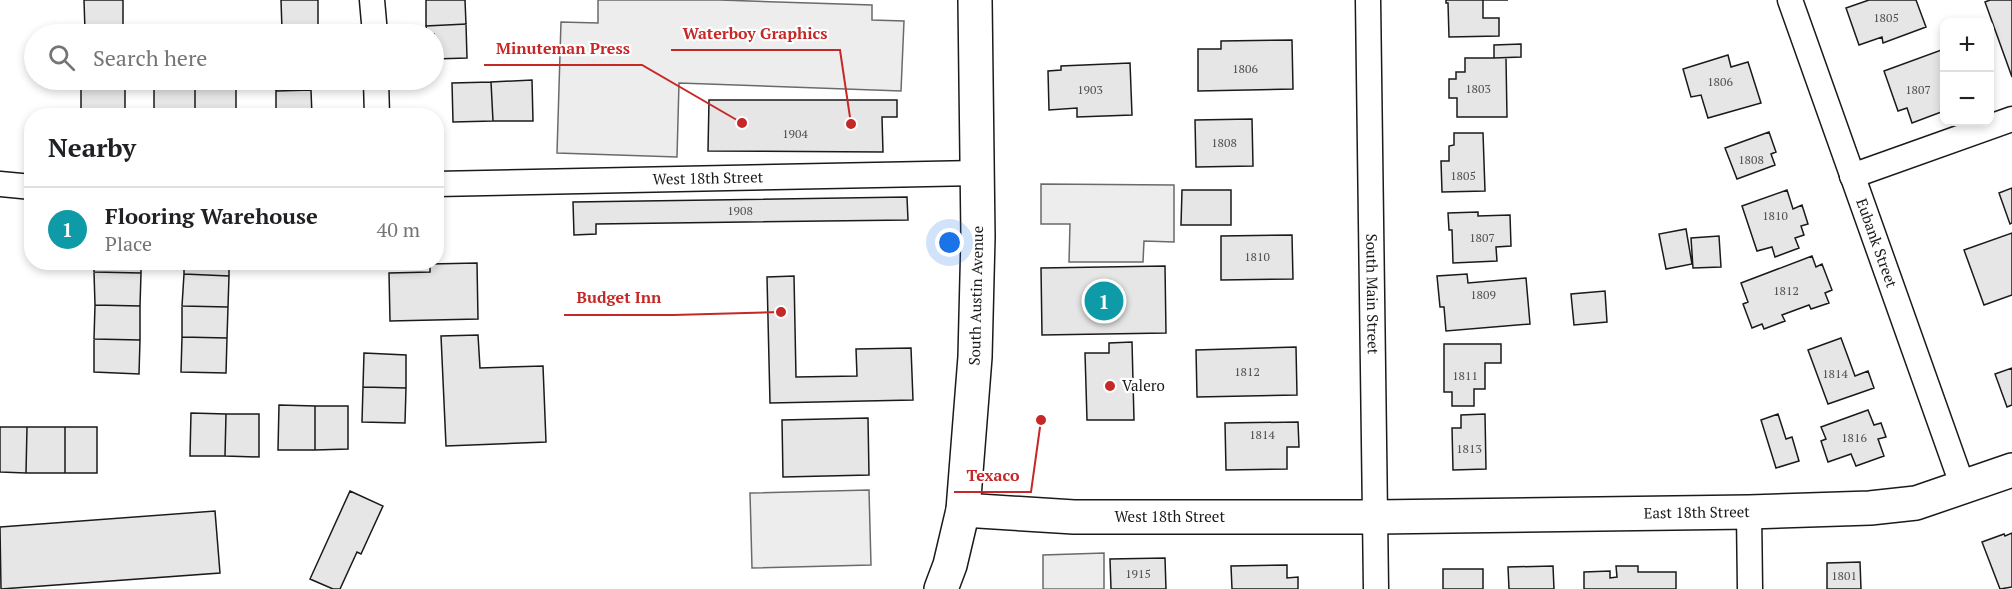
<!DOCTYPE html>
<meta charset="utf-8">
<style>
body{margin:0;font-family:"PT Serif",serif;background:#f2f2f2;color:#202124}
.controls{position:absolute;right:18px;top:18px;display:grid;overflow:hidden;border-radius:12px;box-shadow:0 3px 9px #0003}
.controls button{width:54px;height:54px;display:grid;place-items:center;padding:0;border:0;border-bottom:2px solid #e0e0e0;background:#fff;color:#202124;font:30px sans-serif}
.you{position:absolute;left:950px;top:243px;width:21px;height:21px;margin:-15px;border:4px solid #fff;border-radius:50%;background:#1a73e8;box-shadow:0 0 0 9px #1a73e833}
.badge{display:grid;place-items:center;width:39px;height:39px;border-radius:50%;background:#111827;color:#fff;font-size:20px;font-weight:700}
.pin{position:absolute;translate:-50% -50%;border:3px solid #fff;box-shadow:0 2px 6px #0006}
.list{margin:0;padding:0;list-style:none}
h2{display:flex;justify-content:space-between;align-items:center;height:78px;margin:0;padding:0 24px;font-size:26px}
h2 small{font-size:20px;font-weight:400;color:#757577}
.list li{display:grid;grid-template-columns:39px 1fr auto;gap:18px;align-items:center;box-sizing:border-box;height:84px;padding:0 24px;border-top:2px solid #e0e0e0}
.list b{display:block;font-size:22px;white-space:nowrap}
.list p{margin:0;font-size:20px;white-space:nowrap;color:#757577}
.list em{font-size:20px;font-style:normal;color:#757577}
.icon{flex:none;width:33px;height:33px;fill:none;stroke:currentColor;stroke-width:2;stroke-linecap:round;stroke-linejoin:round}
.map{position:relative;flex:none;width:2012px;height:589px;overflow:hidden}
.search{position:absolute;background:#fff;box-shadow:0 3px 9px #0003;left:24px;top:24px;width:420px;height:66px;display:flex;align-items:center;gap:15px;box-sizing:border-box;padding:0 21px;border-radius:33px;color:#757577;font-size:22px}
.panel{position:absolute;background:#fff;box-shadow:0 3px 9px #0003;left:24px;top:108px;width:420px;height:162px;border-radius:24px}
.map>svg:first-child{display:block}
.built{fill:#ededed;stroke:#6a6a6a;stroke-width:1.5}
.building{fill:#e6e6e6;stroke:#1a1a1a;stroke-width:1.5}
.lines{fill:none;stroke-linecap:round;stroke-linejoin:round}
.street-casing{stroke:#1a1a1a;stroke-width:27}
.secondary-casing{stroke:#1a1a1a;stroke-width:36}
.street{stroke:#fff;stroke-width:24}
.secondary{stroke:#fff;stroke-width:33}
.poi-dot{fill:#c62828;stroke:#fff;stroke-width:2}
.labels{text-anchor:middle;stroke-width:4.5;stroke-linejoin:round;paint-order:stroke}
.number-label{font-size:12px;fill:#4d4d4d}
.street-label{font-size:15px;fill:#1a1a1a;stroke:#fff}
.poi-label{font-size:15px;fill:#1a1a1a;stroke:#fff;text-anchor:start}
.leader{fill:none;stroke:#c62828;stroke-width:2}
.callout-dot{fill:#c62828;stroke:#fff;stroke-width:2}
.callout-label{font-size:16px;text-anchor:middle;font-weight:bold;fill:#c62828;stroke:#fff;stroke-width:4.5;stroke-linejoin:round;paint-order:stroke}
</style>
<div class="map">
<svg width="2012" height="589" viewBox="0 0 2012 589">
<rect width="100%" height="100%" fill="#fff"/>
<path class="built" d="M598 0H720L872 5V20L904 21 901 91 679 83 677 157 557 153 561 22 598 23Z
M1041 184 1174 185V242L1144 241 1143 262H1069L1070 224H1041Z
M869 490 871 565 752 568 750 493Z
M1104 553V589H1043V555Z"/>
<path class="building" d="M84 0H123V30L85 31Z
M281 0H318V30H282Z
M426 0H465L466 24 426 26Z
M1446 0H1508H1483V18H1499V36L1449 37 1448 3H1446Z
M1869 0H1916L1926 27 1883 43 1882 37 1859 45 1846 8Z
M1990 0H2012V77L1985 2Z
M466 24 467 58 434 59V34H427L426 26Z
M123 30V34H85V31Z
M282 30H318V34H282Z
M1292 40 1293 89 1198 91V49H1221V41Z
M1521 44V57L1494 58V45Z
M1944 49V111L1912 123 1907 108 1898 111 1884 71Z
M1728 55 1731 67 1748 62 1761 103 1708 118 1701 95 1691 97 1683 69Z
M1465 58H1506L1507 117H1457V98H1449V79H1456V72H1465Z
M1130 63 1132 115 1077 117V108L1049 110 1048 71 1061 70V66Z
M81 80H125V87L81 88Z
M276 80H311V90L276 91Z
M532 80 533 121H493L491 82Z
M491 82 493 121 453 122 452 83Z
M236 84V116H195V85Z
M154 85H195V116H154Z
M125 87V116H81V88Z
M311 90 312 116H276V91Z
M709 100H897V117H882L883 152 708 151Z
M1252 119 1253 166 1196 167 1195 120Z
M1769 132 1776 152 1771 154 1775 165 1737 179 1725 148Z
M1454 133H1483L1485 191 1442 192 1441 161H1449V146L1454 145Z
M2012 188V223L2010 224 1999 193Z
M1182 190H1231V225H1181Z
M1787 190 1793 209 1802 205 1808 224 1801 226 1804 235 1795 238 1799 248 1775 257 1772 247 1757 251 1742 206Z
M907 197 908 220 596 224V234L574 235 573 202Z
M1478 212V216L1510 215 1511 246 1496 247 1497 261 1453 263 1452 230H1449L1448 213Z
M1686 229 1692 264 1666 269 1659 234Z
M2012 233V295L1984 305 1964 250Z
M1292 235 1293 279 1221 280V236Z
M1719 236 1721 267 1693 268 1691 238Z
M1812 256 1816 267 1822 264 1832 290 1825 293 1829 303 1811 309 1809 305 1782 315 1785 321 1764 329 1762 324 1752 328 1743 304 1748 302 1741 283Z
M94 262H141V273L94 272Z
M184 262H229V276L184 274Z
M477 263 478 319 390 321 389 273 430 272V264Z
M1165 266 1166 333 1042 335 1041 268Z
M94 272 141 273 140 306 95 305Z
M184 274 229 276 228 307 182 306Z
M1467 274 1468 283 1526 278 1530 324 1446 331 1444 307H1440L1437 276Z
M794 276 796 377 857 376 856 349 911 348 913 400 770 403 767 277Z
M1605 291 1607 322 1574 325 1571 294Z
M95 305 140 306V340L94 339Z
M182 306 228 307 227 338 182 337Z
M478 335 480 368 543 366 546 442 446 446 441 336Z
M182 337 227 338 226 373 181 372Z
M1841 338 1855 376 1868 371 1874 388 1828 404 1808 350Z
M94 339 140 340 139 374 94 372Z
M1132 342 1134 420H1087L1085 353H1109V343Z
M1444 344H1501V363H1485V389H1474V406H1452V392H1444Z
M1296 347 1297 395 1197 397 1196 350Z
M364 353 406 355V388L363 387Z
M2012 368V405L2007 407 1995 374Z
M363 387 406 388 405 423 362 422Z
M279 405 315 406V450H278Z
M315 406H348V449L315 450Z
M1868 410 1874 425 1881 423 1886 437 1878 439 1884 456 1856 466 1851 454 1828 462 1821 441 1826 439 1821 427Z
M191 413 226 414 225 456H190Z
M226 414H259V457L225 456Z
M1485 414 1486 469 1453 470 1452 428H1461V415Z
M1778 414 1786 439 1792 437 1799 461 1776 468 1761 420Z
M868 418 869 475 783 477 782 420Z
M1298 422 1299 447H1287V469L1226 470 1225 423Z
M0 427H27L26 473 0 472Z
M27 427H65V473H26Z
M65 427H97V473H65Z
M350 491 383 506 361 554 357 552 340 589H333L310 579Z
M215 511 220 573 1 589 0 527Z
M2012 533V587L2000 589 1982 542 2004 534 2005 536Z
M1165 558 1166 589H1111L1110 559Z
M1860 562 1861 589H1827V563Z
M1287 565V578L1298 577V589H1232L1231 566Z
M1553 566 1554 589H1509L1508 567Z
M1616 566H1638V572H1676V589H1584V572L1610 571V578L1617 577Z
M1443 569H1483V589H1443Z"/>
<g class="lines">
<defs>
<g id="street">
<path d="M372 0 375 34"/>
<path id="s1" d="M1368 0 1376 589"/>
<path id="s2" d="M1790 0 1963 487"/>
<path d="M376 80 377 116"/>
<path d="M1852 176 2012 119"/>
<path d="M0 184 32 187"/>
<path id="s3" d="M436 184 977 173"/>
<path d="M1749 512 1750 589"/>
</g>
<g id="secondary">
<path id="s4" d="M963 510 1074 517H1376L1749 512 1870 508 1916 503 2012 470"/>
<path id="s5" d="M941 589 950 565 963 510 975 357 978 237 975 0"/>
</g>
</defs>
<use href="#street" class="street-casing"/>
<use href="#secondary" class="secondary-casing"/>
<use href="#street" class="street"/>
<use href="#secondary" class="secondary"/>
</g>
<circle class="poi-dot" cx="1110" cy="386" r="6"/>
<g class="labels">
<g class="number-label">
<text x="1886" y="22">1805</text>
<text x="1245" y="73">1806</text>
<text x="1720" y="86">1806</text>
<text x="1478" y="93">1803</text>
<text x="1090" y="94">1903</text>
<text x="1918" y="94">1807</text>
<text x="795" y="138">1904</text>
<text x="1224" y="147">1808</text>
<text x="1751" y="164">1808</text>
<text x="1463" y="180">1805</text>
<text x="740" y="215">1908</text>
<text x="1775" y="220">1810</text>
<text x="1482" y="242">1807</text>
<text x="1257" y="261">1810</text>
<text x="1786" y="295">1812</text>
<text x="1483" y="299">1809</text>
<text x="1247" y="376">1812</text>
<text x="1835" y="378">1814</text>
<text x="1465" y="380">1811</text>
<text x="1262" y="439">1814</text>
<text x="1854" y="442">1816</text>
<text x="1469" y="453">1813</text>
<text x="1138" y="578">1915</text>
<text x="1844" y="580">1801</text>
</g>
<g class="street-label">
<text dy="5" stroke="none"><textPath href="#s3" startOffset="272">West 18th Street</textPath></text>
<text dy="5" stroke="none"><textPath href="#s2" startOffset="258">Eubank Street</textPath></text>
<text dy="5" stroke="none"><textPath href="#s1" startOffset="294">South Main Street</textPath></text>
<text dy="5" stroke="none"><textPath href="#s5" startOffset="297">South Austin Avenue</textPath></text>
<text dy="5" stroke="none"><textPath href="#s4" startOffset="734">East 18th Street</textPath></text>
<text dy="5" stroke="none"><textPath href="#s4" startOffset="207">West 18th Street</textPath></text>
</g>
<g class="poi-label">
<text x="1122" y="391">Valero</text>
</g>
</g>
<path class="leader" d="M851 124L840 50H671M742 123L642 65H484M781 312L673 315H564M1041 420L1031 492H954"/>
<g class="callout-dot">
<circle cx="851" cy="124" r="6"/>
<circle cx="742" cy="123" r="6"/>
<circle cx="781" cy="312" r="6"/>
<circle cx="1041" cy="420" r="6"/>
</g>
<g class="callout-label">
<text x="755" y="39">Waterboy Graphics</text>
<text x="563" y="54">Minuteman Press</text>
<text x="619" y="303">Budget Inn</text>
<text x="993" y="481">Texaco</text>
</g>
</svg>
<div class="controls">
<button>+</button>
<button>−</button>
</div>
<div class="you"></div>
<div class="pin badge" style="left:1104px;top:301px;background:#0f9aa8">1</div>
<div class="search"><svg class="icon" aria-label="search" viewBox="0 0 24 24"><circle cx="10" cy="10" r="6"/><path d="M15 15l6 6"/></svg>Search here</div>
<section class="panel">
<h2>Nearby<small></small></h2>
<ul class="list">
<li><span class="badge" style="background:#0f9aa8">1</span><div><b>Flooring Warehouse</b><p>Place</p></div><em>40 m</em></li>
</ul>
</section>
</div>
